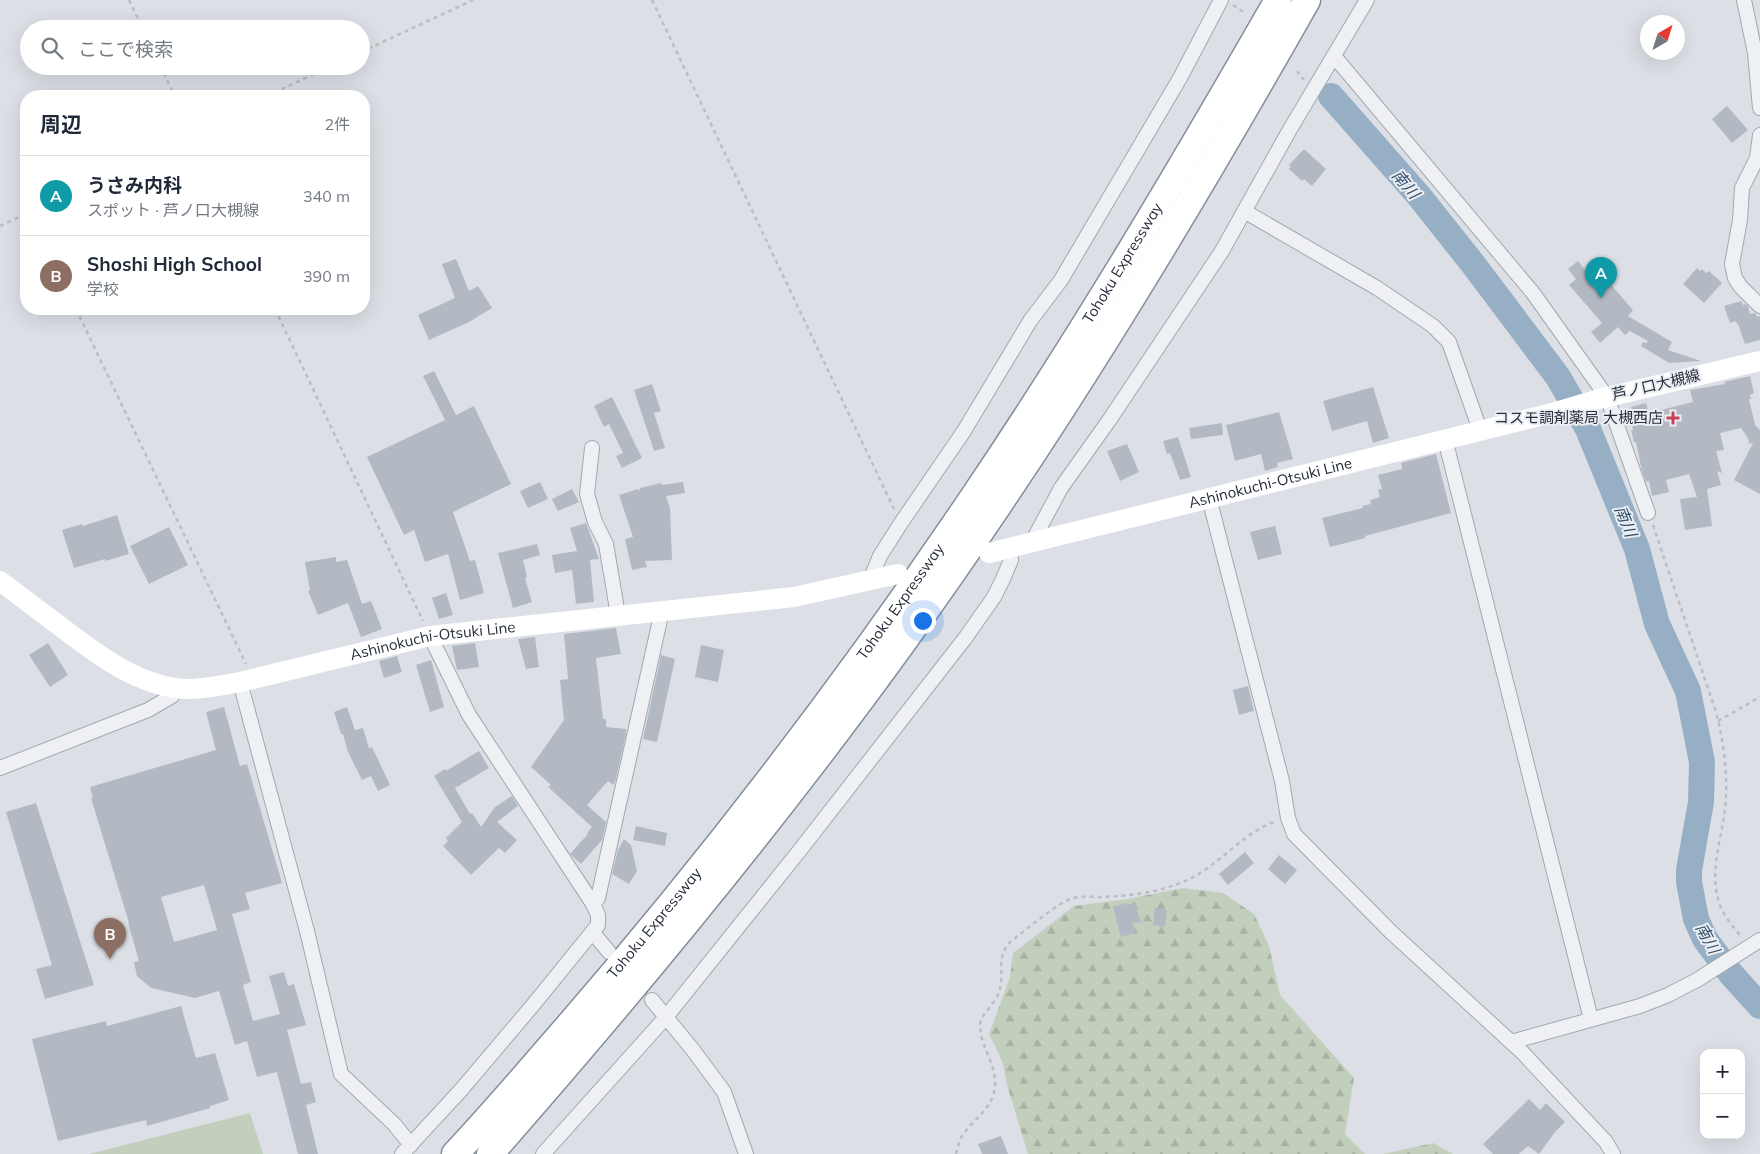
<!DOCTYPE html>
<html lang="ja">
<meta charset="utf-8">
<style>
body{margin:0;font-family:Mulish,"Noto Sans JP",sans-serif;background:#f6f6f7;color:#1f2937}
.controls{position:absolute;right:15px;bottom:15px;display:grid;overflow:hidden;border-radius:10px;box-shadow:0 5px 20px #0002}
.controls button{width:45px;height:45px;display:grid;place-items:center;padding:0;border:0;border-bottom:1px solid #e0e1e3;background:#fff;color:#1f2937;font:25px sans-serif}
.compass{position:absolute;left:1640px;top:15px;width:45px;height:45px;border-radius:50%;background:#fff;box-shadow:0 5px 20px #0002;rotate:39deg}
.you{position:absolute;left:922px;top:620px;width:18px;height:18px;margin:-12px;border:4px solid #fff;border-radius:50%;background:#1a73e8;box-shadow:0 0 0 8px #1a73e833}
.badge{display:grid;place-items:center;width:32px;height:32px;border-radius:50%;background:#c9425a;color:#fff;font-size:16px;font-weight:700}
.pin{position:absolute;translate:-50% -41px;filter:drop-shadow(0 1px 2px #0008)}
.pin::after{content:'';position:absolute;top:26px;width:18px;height:15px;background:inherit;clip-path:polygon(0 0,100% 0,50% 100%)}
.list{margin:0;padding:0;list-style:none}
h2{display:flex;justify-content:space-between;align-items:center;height:65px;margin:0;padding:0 20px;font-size:21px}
h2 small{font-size:16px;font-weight:400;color:#747a83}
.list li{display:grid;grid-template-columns:32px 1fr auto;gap:15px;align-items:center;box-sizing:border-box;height:80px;padding:0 20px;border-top:1px solid #e0e1e3}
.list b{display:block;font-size:19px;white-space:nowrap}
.list p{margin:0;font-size:16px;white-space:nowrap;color:#747a83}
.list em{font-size:16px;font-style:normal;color:#747a83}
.icon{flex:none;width:28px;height:28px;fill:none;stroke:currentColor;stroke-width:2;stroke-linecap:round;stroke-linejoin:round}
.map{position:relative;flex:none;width:1760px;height:1154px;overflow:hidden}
.search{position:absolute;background:#fff;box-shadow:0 5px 20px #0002;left:20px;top:20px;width:350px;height:55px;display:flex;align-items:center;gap:12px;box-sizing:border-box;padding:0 18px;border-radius:28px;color:#747a83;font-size:19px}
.panel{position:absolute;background:#fff;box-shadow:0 5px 20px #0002;left:20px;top:90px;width:350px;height:225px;border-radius:20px}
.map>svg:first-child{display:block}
.green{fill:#c2cfbd}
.forest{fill:url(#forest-firs)}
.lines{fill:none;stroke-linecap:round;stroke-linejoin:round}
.river{stroke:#97afc5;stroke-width:26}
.building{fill:#b3b9c2;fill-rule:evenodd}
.street-casing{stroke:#a2a7af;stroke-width:16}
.highway-casing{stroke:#848e9c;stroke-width:29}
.path{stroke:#babec4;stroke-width:2.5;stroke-dasharray:4 4;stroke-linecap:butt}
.street{stroke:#eef0f4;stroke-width:14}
.secondary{stroke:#fff;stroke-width:20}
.highway{stroke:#fff;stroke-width:26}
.poi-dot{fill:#c9425a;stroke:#ebeff3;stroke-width:2}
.labels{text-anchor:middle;stroke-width:4;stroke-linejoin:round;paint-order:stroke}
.street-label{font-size:15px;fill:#262e3b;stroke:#ebeff3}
.poi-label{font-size:15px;fill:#262e3b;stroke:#ebeff3;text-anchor:end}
.water-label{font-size:16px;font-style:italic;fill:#324e6d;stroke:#ebeff3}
</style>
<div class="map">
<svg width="1760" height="1154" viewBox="0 0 1760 1154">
<defs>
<pattern id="forest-firs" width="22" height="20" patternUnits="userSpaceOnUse" patternTransform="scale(1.25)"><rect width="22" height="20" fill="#c2cfbd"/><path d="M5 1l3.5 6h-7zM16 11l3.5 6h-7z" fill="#a7b2a3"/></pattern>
</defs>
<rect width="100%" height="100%" fill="#dce0e6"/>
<path class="green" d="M250 1113 263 1154H89Z"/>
<path class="forest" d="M1183 888 1223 893 1254 914 1269 946 1280 995 1354 1078 1345 1134 1365 1154H1028L1007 1085 1003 1063 989 1034 1010 977 1013 953 1074 906 1127 899Z
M1433 1143 1453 1154H1383Z"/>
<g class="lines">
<path class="river" d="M1331 96 1419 196 1473 264 1558 377 1588 429 1637 549 1657 624 1688 691 1702 762 1701 802 1689 870V882L1696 919 1705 939 1731 974 1760 1006"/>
</g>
<path class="building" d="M1727 106 1748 130 1732 143 1712 119Z
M1304 149 1326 169 1312 186 1304 179 1302 181 1289 169 1291 167 1289 165Z
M456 259 469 291 478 286 492 308 469 322 429 340 418 315 455 298 442 264Z
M1578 261 1586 271 1593 264 1633 310 1628 316 1672 342 1668 350 1701 361 1669 363 1641 346 1643 342 1646 343 1648 341 1630 331 1625 335 1618 327 1600 343 1591 332 1602 323 1569 285 1576 279 1568 269Z
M1697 268 1700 271 1702 269 1706 273 1709 271 1722 283 1704 303 1683 284Z
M1741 301 1743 305 1746 304 1748 306 1750 314 1755 313 1757 317 1760 316V340L1745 344 1738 324H1737L1736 321 1730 323 1724 306Z
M434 371 456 415 474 406 511 484 453 512 470 561 475 560 484 593 460 600 448 554 425 562 414 530 404 535 367 457 445 420 423 376Z
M1750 376 1754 393 1750 395 1751 399H1749L1755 425 1760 430V494L1734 480 1753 443 1749 444 1748 438 1741 428 1720 433 1724 450 1716 451 1722 473 1717 471 1721 485 1707 489 1712 526 1685 530 1680 499 1697 497 1689 474 1666 480 1669 492 1652 496 1649 481 1646 482 1642 471 1636 442H1634L1631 430H1633L1629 411 1632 410 1631 407 1646 403 1649 413 1693 402 1690 390 1725 384 1724 382Z
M652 384 661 411 654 413 665 448 654 451 634 390Z
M1373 387 1389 438 1373 443 1367 421 1332 431 1323 401Z
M612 397 642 458 622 468 616 456 623 453 609 424 604 427 594 406Z
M1279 412 1293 459 1277 463 1278 467 1265 471 1261 454 1235 461 1226 425Z
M1222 423 1223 435 1191 439 1189 428Z
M1178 437 1191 477 1180 480 1170 453 1167 454 1163 441Z
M1127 444 1139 472 1120 481 1107 451Z
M1436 454 1451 513 1365 536V538L1330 547 1322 518 1363 508 1362 506 1371 504 1370 500 1380 497 1378 490 1382 489 1378 475 1402 469 1401 463Z
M540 482 548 499 528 508 520 491Z
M683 482 685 493 666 496 670 508 672 560 645 561 647 567 632 570 625 539 633 537 619 495 638 489 639 491 640 488 661 483 662 485Z
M572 489 579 502 558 511 552 499Z
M117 515 129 554 105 561V559L74 568 62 530 82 524 83 526Z
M586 523 599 559 590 560 594 602 576 604 572 570 555 573 552 555 577 551 570 528Z
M1275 526 1282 554 1258 560 1250 532Z
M169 527 188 565 149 584 130 546Z
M537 544 540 555 523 560 527 577 525 578 532 602 513 608 498 553Z
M336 557V562L347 560 362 604 371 601 382 629 361 637 348 603 318 615 308 591 310 590 305 562Z
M446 593 453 615 439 619 432 598Z
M616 628 621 654 596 658 603 719H606V727L626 729V734L615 782 613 785 608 781 587 805 606 822 602 840 581 864 570 854 588 834 587 833 592 827 548 787 551 785 531 767 564 720 560 680 568 679 564 634Z
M535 637 539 667 526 669 518 639Z
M48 643 68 675 50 687 29 655Z
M475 643 479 667 457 670 452 646Z
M701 645 724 650 718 682 695 677Z
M661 655 675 659 657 742 643 739Z
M397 656 402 672 384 678 379 661Z
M431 660 444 707 430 712 416 665Z
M1248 686 1254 711 1239 715 1233 690Z
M224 707 240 766 247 764 282 883 245 893 250 909 232 914 251 982 243 985 253 1021 280 1014 269 976 284 972 288 986 294 984 306 1025 287 1030 301 1084 311 1082 316 1102 306 1105 318 1154H298L277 1072 257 1077 247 1041 235 1045 219 991 195 998 151 988 137 976 134 962 139 961 128 923H129L91 798H93L90 787 216 750 206 712ZM204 885 217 930 174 942 161 897Z
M347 707 355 730 363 728 369 748 372 747 390 785 378 791 371 776 362 780 348 752 343 734H341L334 712Z
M479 751 489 768 455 788 470 814 472 813 481 827 495 807 512 796 518 806 497 822 517 840 505 853 499 848 471 875 443 846 448 841 446 838 462 822 434 776 445 769 446 771Z
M36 803 94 985 45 999 36 969 52 965 6 812Z
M636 826 667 833 665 846 633 840Z
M624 839 631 845 637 871 629 884 612 874 618 850Z
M1245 852 1254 863 1228 885 1219 874Z
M1279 855 1297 870 1285 884 1268 869Z
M1126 903 1127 905 1135 903 1141 923 1132 922 1135 933 1121 937 1113 907Z
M1155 908 1167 910 1165 927 1153 925Z
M181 1006 196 1058 215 1053 229 1100 210 1106V1108L147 1126 146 1120 58 1141 32 1039 106 1021 107 1026Z
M1529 1099 1540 1110 1546 1103 1565 1122 1555 1132 1539 1154 1528 1146 1519 1154H1493L1483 1144Z
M1001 1136 1008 1154H982L978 1144Z"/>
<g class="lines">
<defs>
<path id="street" d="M1744 0 1755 53 1760 108
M1334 56 1533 293 1607 397 1648 513
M1760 135 1757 158 1742 188 1740 220 1732 264 1735 278 1740 286 1760 306
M1244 211 1377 288 1433 326 1449 342 1480 430
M1445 439 1591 1019
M592 448 587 494 595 522 606 544 618 615
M1209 498 1282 781 1288 818 1294 834 1391 932 1522 1052 1606 1142 1613 1154
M1032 542 1061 488 1110 419 1222 251 1289 131 1367 0
M870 580 880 556 901 523 964 431 1030 321 1061 280 1180 78 1221 0
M240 682 307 931 341 1074 394 1124 411 1145
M0 768 148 710 172 696 177 687
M593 904 598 898 662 611
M593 933 609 952
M652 1000 693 1050 724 1092 746 1154
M1511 1042 1640 1006 1668 995 1697 980 1760 940
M402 1154 461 1090 533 1005 598 925V915L593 904 469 715 430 636
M543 1154 666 1017 800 850 966 637 994 597 1003 579 1011 560 1010 547"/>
<g id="highway">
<path id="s3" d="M455 1154C488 1119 519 1083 550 1047 703 872 846 686 976 493 1084 333 1182 167 1278 0"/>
<path d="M490 1154C634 990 773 822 901 645 1050 439 1182 221 1307 0"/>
</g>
</defs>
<use href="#street" class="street-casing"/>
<use href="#highway" class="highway-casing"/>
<path class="path" d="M129 0 143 29
M652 0 894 509
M1233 5 1246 14
M361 52 473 0
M160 66 175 96
M1297 71 1304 80
M267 96 331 66
M0 226 26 214
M76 309 246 664
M275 309 423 621
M1653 525 1715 709C1723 738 1727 766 1726 796 1725 830 1709 865 1718 899 1721 912 1732 926 1740 935
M1718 721 1760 697
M956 1154C958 1148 959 1141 962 1136 974 1118 993 1109 995 1086 997 1062 976 1042 981 1019 987 1010 998 999 1000 989 1004 971 996 960 1009 943 1022 933 1059 901 1074 898 1082 896 1092 897 1101 897 1128 896 1156 893 1183 882 1217 868 1241 834 1274 822"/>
<use href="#street" class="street"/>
<g class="secondary">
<path id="s1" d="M989 553 1552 413 1599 399 1760 361"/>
<path id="s2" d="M0 581C20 596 41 612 61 627 98 655 139 687 187 689 205 689 223 685 240 682L430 636 794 597 898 574"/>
</g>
<use href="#highway" class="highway"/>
</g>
<path class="poi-dot" d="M1670.5 410.5h5v5h5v5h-5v5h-5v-5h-5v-5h5z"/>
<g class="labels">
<g class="street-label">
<text dy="5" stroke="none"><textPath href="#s3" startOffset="1115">Tohoku Expressway</textPath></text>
<text transform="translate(1656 385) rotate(-13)" y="5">芦ノ口大槻線</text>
<text dy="5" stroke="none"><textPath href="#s1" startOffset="290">Ashinokuchi-Otsuki Line</textPath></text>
<text dy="5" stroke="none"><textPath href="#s3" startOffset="710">Tohoku Expressway</textPath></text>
<text dy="5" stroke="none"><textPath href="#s2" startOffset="470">Ashinokuchi-Otsuki Line</textPath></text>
<text dy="5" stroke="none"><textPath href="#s3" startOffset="305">Tohoku Expressway</textPath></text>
</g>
<g class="poi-label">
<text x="1663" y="423">コスモ調剤薬局 大槻西店</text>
</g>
<g class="water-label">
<text transform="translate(1406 184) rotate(50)" y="6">南川</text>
<text transform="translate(1626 521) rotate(68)" y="6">南川</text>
<text transform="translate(1708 938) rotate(61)" y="6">南川</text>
</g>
</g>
</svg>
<div class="controls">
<button>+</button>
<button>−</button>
</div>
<svg class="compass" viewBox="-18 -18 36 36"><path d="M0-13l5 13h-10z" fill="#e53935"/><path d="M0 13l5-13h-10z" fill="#747a83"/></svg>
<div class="you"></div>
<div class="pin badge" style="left:1601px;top:298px;background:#0f9aa8">A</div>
<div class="pin badge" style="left:110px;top:959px;background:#8d6e63">B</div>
<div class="search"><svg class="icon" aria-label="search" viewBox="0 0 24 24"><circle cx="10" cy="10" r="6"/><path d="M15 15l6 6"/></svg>ここで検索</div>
<section class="panel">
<h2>周辺<small>2件</small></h2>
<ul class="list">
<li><span class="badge" style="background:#0f9aa8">A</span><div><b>うさみ内科</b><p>スポット · 芦ノ口大槻線</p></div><em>340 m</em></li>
<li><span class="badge" style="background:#8d6e63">B</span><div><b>Shoshi High School</b><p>学校</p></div><em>390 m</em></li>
</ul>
</section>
</div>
